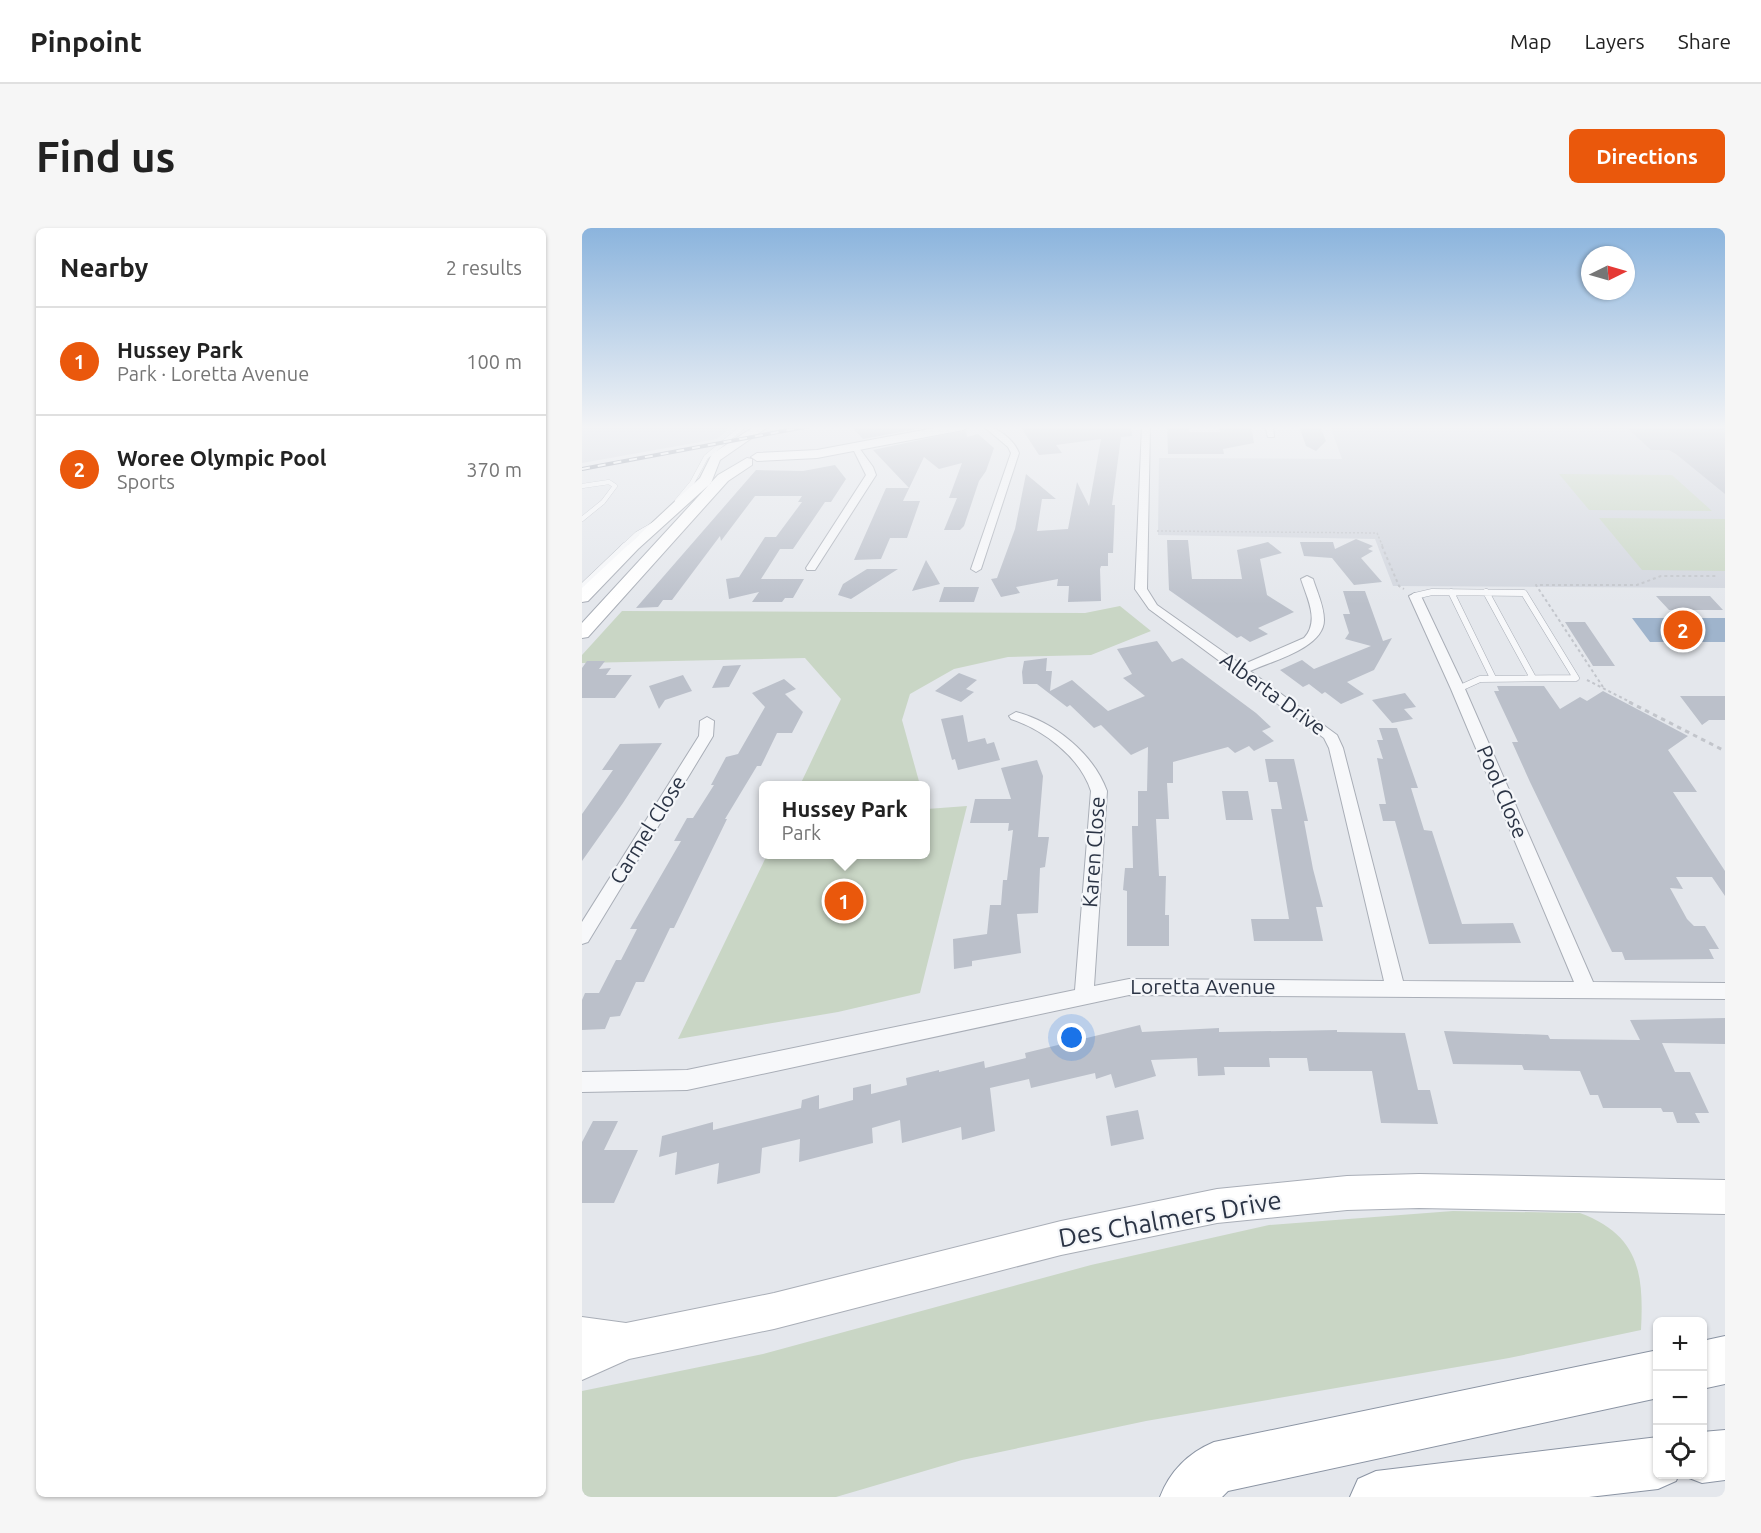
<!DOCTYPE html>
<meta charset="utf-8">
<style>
body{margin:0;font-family:Ubuntu,sans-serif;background:#f6f6f6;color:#222}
.controls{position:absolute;right:18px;bottom:18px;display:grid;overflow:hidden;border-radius:9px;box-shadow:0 2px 4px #0004}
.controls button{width:54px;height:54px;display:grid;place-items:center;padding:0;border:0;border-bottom:2px solid #e0e0e0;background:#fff;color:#222;font:30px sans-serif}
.compass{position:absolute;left:999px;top:18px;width:54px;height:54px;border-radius:50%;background:#fff;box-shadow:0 2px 4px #0004;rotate:85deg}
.you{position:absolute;left:490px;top:810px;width:21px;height:21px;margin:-15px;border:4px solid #fff;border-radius:50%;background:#1a73e8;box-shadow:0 0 0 9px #1a73e833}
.badge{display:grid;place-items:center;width:39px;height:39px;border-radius:50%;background:#ea580c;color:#fff;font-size:20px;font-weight:700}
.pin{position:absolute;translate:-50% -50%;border:3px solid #fff;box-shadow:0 2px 6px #0006}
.popup{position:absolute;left:177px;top:553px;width:171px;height:78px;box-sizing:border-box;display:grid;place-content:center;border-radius:9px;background:#fff;filter:drop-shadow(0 2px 4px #0005);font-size:20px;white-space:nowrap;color:#767676}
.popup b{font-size:22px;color:#222}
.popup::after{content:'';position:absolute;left:50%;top:100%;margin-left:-12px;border:12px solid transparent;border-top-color:#fff}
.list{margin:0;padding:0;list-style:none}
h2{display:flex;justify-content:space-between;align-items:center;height:78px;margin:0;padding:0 24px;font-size:26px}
h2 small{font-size:20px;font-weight:400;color:#767676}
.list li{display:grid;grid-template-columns:39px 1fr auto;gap:18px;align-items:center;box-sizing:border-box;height:108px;padding:0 24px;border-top:2px solid #e0e0e0}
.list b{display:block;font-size:22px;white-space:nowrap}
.list p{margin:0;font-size:20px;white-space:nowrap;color:#767676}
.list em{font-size:20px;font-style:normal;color:#767676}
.icon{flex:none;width:33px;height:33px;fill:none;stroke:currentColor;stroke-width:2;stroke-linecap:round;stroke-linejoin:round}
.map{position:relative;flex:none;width:1143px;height:1269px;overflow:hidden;border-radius:9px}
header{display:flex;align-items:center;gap:36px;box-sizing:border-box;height:84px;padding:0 30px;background:#fff;border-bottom:2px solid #e0e0e0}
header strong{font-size:28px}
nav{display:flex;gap:33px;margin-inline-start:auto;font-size:21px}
.intro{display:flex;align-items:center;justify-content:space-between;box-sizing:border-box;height:144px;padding:0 36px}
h1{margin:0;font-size:42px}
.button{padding:15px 27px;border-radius:9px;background:#ea580c;color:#fff;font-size:21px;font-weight:700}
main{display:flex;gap:36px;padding:0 36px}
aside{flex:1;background:#fff;border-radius:9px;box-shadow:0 2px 4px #0004}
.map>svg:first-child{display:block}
.built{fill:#d2d6de}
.green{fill:#c9d6c5}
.water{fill:#9fb4cc}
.building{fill:#bbc0ca}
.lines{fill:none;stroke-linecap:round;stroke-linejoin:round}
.lane-far1-casing{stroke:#a9aeb7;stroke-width:5}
.lane-casing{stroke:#a9aeb7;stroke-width:7}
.street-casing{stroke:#a9aeb7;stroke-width:2}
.secondary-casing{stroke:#a9aeb7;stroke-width:2}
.highway-casing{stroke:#8b94a3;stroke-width:2}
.path-far2{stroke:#c2c5cb;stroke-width:1.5;stroke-dasharray:2 2;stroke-linecap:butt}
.path-far1{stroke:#c2c5cb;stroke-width:2;stroke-dasharray:3 3;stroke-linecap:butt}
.path{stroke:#c2c5cb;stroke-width:3;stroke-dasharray:4.5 4.5;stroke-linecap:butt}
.lane-far1{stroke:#f7f8fa;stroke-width:4.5}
.lane{stroke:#f7f8fa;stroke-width:6}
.street{fill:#f7f8fa;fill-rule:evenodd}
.secondary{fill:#fff;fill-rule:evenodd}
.highway{fill:#fff;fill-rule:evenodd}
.rail-casing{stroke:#7d8696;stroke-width:4}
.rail{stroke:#f4f6f9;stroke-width:2;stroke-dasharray:8;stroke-linecap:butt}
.labels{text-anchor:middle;stroke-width:4.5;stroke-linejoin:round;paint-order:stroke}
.street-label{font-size:21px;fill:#2b3445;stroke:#f4f6f9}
.near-street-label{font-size:26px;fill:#2b3445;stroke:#f4f6f9}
</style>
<header>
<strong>Pinpoint</strong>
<nav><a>Map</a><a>Layers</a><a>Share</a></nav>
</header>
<div class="intro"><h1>Find us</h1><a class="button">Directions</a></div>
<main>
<aside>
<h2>Nearby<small>2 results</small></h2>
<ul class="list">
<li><span class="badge">1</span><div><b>Hussey Park</b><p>Park · Loretta Avenue</p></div><em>100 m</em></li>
<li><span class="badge">2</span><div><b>Woree Olympic Pool</b><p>Sports</p></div><em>370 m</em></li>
</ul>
</aside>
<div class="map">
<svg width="1143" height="1269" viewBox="0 0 1143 1269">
<rect width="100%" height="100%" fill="#e4e7ec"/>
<path class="built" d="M0 198H149L135 211 0 235Z
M748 198H1143V360L811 358 793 311 576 307 577 230 760 231Z"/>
<path class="green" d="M977 246 1090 247 1130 283 1007 282Z
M1017 290 1143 291V343L1060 342Z
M538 378 569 403 509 427 426 429 372 441 328 466 320 492 338 557H218L259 471 223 430 0 435V427L40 383 503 385Z
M343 575 345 581 385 578 338 765 256 784 96 811 185 627 343 626Z
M871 983 998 985C1057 1007 1062 1045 1059 1102L927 1130 564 1193 380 1232 254 1269H0V1163L181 1126 509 1037 687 997Z"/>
<path class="water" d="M1050 390H1143V414H1068Z"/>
<path class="building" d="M269 198H351L281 211Z
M438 198H549L550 208 539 209 530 277H533L531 325H526V338H519L518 341 519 373 486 374 487 358H475L476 351 434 359 438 365 419 369 409 351 415 350 433 301 444 246 474 271H460L455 303 486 301 495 254 507 278 519 211 474 217 480 225 457 227Z
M585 198H607V204H638L637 198H669L672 215 641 221 642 226H586Z
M717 198H738L744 213 734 223 724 218Z
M1043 198 1143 200V266L1094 226 1087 222H1069Z
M384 202 385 209 396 206 412 220 404 243 397 253 382 298 378 302H362L375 270H367L380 235 357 241 342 229 321 273H338L325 310H308L299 331 272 332 304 260H327L291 222Z
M253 237 264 251 249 274H243L211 321H198L179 351H222L211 370H203L200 374H170L177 364 147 371 144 351 157 349 183 309H194L220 274H216L220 268H173L139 313 138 308 90 372H81L76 379 54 380 174 242 221 243Z
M774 311 791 318 786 321 791 323 779 330 800 354 772 357 750 330 722 328 718 314H751L753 321Z
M585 312H606L610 351H660L655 322 686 314 700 325 678 331 685 367 712 384 676 400 686 406 668 414 659 408 655 410 587 362Z
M344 332 358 356 330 363Z
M285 341H316L269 371 256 367 261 356Z
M362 359H397L392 374H357Z
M761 363H783L801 413 810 410 792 442 765 454 782 466 759 476 743 464 740 466 727 456 721 459 698 442 720 432 732 441 789 418 763 411 767 405 761 386H768Z
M1074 368H1128L1141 382H1087Z
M983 394H1003L1033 438H1011Z
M575 413 590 434 600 430 604 433 674 485 689 499 680 503 692 513 672 523 667 518 653 525 646 519 591 534V555H585L587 591H574L577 648H584L583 687H587V718H545V663L541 662 543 640H551L550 598H556V563H565L566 519 549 527 519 497 512 500 488 477 485 479 455 456H441L440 444 442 433 465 430 464 443H470L468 463 490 452 526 483 563 468 541 450 550 446 535 421Z
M5 433H23L17 441 29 440 24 447H50L33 470H0V440Z
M159 437 147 459 130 460 141 438Z
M377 445 395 452 384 461 392 464 379 474 353 463Z
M101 447 110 463 83 472 77 481 67 458Z
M202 451 214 461 203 466 221 484 210 505H195L179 538H175L143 591H145L92 700H88L62 754H54L38 788 28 789 23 801 0 802V772L3 765H17L34 732H39L55 701H48L99 613H92L105 590H111L132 557H129L144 529 156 526 183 479 170 465Z
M915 458H962L978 481 998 469 1005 473 1021 463 1106 508 1086 522 1115 564H1091L1143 643V668L1130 649H1094L1101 661 1088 660 1105 691 1112 698H1123L1137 721H1127L1132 731 1043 732 1040 724H1030L948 554 930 514H936L912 463H917Z
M823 465 834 479 822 481 831 491 810 495 790 472Z
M1098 468H1143V492H1127L1120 497Z
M381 487 386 514 403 510 405 516 412 514 418 532 376 542 373 531 370 532 359 491Z
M797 500H815L836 560H829L842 602 850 603 880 696 931 695 939 715 847 716 813 593H801L797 576H804L795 530 801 531 795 512H801Z
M80 515 41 575 0 633V586L31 542H20L38 516Z
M683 531H712L726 593H722L731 641 741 679H734L741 713H672L669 691H707L689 581H700L695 554H687Z
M455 532 461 548 456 609H467L463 639 458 640 456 685 435 686 439 725 390 733V738L372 741 371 711 405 706 408 677H419L421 652H425L431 602 426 603 427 595H388L393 571H429L419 540Z
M640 563H666L671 592H644Z
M1143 790V816L1080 815 1093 844H1108L1127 885H1113L1118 895H1095L1091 884H1081L1079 880H1021L1016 867H1008L998 843 942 842 940 837 871 836 862 803 966 807 968 811 1058 812 1048 792Z
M558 797 560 804 637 800V804L755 802V804L823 805 836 862H848L856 896 799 895 790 843H727L725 830H687L688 839H642L643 847 616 848 615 830 569 832 574 848 533 860 529 846 514 851 513 845 449 860 447 851 408 860 413 903 380 912 379 899 320 915 318 892 290 900 291 915 217 934 218 911 180 920 178 945 135 956 137 935 93 947 95 924 77 929 80 908 131 894V902L219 880 220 872 237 867V881L271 872V860L289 856V866L325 857 324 850 357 842V844L402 833 403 840 444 830 443 825Z
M556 882 562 911 529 918 524 888Z
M11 893H36L22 922H56L32 975H0V914Z"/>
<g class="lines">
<defs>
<path id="lane-far1" d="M0 258 27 254 33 258 21 274 0 291
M95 273 110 255 124 229 162 198
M41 319 55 306 74 295"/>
<path id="lane" d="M0 359 43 318
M869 364 911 450
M904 364 951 450
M833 368 850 364 942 365 994 450 898 451 876 461"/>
<path id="street" d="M401 198C415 198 432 212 437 225L399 341 394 344 389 341 429 225 426 219Z
M560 198H568L565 361 575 377 660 437 722 410C738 393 725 370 719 351L725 348 731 351C735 364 742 378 742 392 742 420 690 433 668 443L755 507 761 520 821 753 992 754 869 461 827 368 833 365 839 368 883 461 1011 754 1143 755V771L547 767 105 862 0 864V844L105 842 493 762 509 563C498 529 462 502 429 491L427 488 434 484C472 494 511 525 525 563L512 758 547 751 802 753 747 520 742 510 567 381 553 361Z
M683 198H691L692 209H686Z
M269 217H275L291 239 294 247 233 342H225L224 340 284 247Z
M125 489 132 493 131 508 6 714 0 716V694L117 508 118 493Z"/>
<path id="secondary" d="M173 198H187L138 232 129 255 56 321 6 373 0 374V360L118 250 130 226Z
M363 198H387L381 202 235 230 175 233 169 229 175 225 235 222Z
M165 230 170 231V237L146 253 6 409 0 410V395L136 247Z
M837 946 1143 952V986L837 980 765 982 635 995 479 1027 192 1101 47 1131 0 1152V1089L44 1095 192 1065 479 993 635 961 765 948Z"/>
<path id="highway" d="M1143 1108V1156L1120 1161V1113Z
M1076 1122V1170L646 1263 640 1269H578C588 1243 606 1225 632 1214Z
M1143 1202V1252L1120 1255 1102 1248 1120 1246V1204Z
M1076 1209V1246H1097L1094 1253 1076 1261 1007 1269H768L776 1251 794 1243Z"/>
</defs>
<use href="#lane-far1" class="lane-far1-casing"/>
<use href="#lane" class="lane-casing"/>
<use href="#street" class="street-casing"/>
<use href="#secondary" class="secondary-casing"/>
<use href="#highway" class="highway-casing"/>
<path class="path-far2" d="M575 303 795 305 801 319"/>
<path class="path-far1" d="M800 318 817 358 822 361
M1005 452 1050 475
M1021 459 954 357H1055L1079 348H1136"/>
<path class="path" d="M1047 474 1143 523"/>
<use href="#lane-far1" class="lane-far1"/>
<use href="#lane" class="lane"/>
<use href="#street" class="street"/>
<use href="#secondary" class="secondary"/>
<use href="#highway" class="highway"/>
<defs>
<path id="rail" d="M0 241 228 198"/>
</defs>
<use href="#rail" class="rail-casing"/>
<use href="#rail" class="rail"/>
</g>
<linearGradient id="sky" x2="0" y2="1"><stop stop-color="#8bb4dd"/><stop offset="0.53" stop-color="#f3f4f6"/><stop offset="1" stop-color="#f3f4f6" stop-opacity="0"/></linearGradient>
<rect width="1143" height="376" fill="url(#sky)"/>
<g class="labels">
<g class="street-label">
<text transform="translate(691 466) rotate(36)" y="7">Alberta Drive</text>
<text transform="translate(920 564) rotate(67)" y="7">Pool Close</text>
<text transform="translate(66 602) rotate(-58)" y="7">Carmel Close</text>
<text transform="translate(512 624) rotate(-86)" y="7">Karen Close</text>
<text x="621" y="766">Loretta Avenue</text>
</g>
<g class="near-street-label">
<text transform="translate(588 991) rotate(-10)" y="9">Des Chalmers Drive</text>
</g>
</g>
</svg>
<div class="controls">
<button>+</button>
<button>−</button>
<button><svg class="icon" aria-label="locate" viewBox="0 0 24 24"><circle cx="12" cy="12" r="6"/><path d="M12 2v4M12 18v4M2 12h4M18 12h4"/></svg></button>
</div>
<svg class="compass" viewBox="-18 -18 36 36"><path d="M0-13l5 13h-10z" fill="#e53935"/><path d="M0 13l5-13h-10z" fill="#767676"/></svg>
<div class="you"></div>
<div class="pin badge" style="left:262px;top:673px">1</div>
<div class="popup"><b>Hussey Park</b>Park</div>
<div class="pin badge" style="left:1101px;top:402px">2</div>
</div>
</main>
